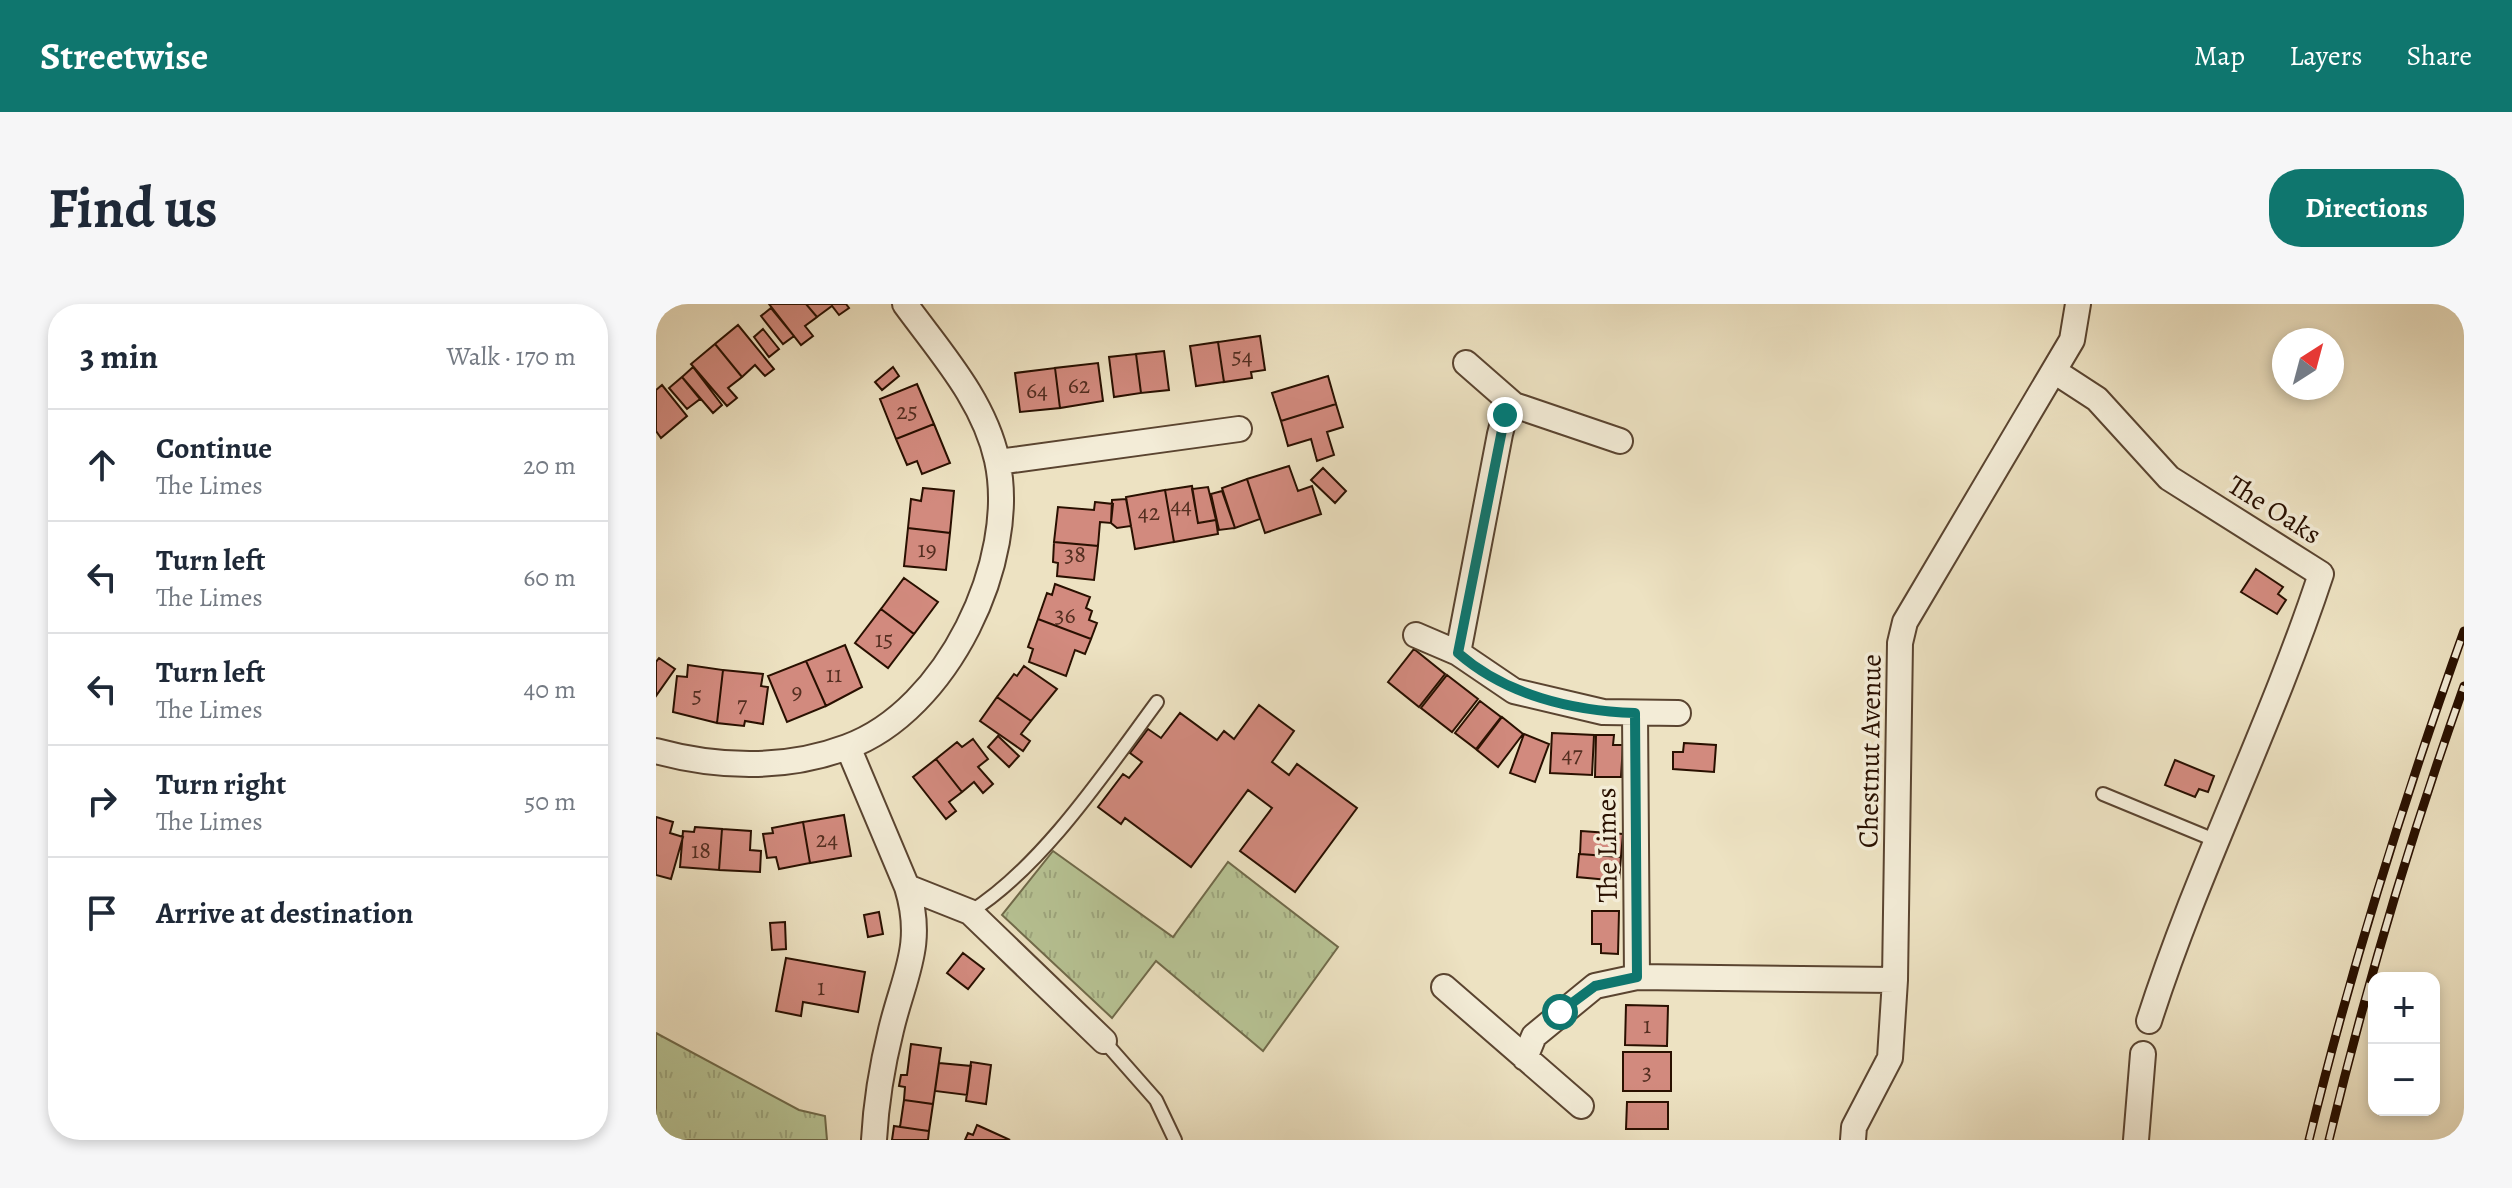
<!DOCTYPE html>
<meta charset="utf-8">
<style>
body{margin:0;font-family:Alegreya,serif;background:#f6f6f7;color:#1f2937}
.controls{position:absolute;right:24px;bottom:24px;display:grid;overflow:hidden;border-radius:16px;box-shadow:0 4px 12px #0003}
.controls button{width:72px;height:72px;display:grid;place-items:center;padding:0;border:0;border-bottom:2px solid #e0e1e3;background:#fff;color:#1f2937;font:40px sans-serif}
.compass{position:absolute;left:1616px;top:24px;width:72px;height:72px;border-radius:50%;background:#fff;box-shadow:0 4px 12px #0003;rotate:36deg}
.stop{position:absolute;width:24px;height:24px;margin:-18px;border:6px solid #0f766e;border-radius:50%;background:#fff}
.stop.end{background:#0f766e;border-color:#fff;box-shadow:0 2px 8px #0008}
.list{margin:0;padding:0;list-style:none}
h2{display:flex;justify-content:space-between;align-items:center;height:104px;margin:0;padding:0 32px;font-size:34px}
h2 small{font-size:26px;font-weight:400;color:#747a83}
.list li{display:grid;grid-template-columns:52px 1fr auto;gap:24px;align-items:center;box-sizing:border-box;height:112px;padding:0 32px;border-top:2px solid #e0e1e3}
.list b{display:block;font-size:30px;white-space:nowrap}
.list p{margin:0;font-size:26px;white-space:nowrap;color:#747a83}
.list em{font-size:26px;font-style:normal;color:#747a83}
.icon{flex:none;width:44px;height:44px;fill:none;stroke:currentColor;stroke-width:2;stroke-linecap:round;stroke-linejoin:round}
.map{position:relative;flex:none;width:1808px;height:836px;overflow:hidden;border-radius:32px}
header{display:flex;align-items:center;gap:48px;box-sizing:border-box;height:112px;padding:0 40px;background:#0f766e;color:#fff}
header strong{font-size:38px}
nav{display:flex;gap:44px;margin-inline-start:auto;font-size:28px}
.intro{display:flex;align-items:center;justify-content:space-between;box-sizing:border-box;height:192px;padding:0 48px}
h1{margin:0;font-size:56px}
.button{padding:20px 36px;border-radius:32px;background:#0f766e;color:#fff;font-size:28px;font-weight:700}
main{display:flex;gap:48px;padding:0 48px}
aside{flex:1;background:#fff;border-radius:32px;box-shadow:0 4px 12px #0003}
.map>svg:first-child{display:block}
.park{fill:url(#park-tufts);stroke:#706a4a;stroke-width:2}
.building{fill:#d28a7e;stroke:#291000;stroke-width:2}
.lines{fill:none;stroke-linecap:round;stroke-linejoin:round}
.lane-casing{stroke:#5a4430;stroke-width:16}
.street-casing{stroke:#5a4430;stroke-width:28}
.lane{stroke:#f3ecd7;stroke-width:12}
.street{stroke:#f3ecd7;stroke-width:24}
.rail-casing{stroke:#291000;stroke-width:9}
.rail{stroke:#f3ecd7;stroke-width:6;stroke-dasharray:18;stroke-linecap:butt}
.route{stroke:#0f766e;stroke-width:10}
.labels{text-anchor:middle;stroke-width:7;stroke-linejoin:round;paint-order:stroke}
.number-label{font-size:24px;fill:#532e20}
.street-label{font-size:28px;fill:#291000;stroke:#f3ecd7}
</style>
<header>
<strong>Streetwise</strong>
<nav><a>Map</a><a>Layers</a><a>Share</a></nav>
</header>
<div class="intro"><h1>Find us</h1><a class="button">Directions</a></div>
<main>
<aside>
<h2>3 min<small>Walk · 170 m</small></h2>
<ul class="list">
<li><svg class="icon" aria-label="ahead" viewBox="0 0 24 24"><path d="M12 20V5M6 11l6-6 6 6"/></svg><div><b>Continue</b><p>The Limes</p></div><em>20 m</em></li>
<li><svg class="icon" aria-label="left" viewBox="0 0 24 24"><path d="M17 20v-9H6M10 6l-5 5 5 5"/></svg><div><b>Turn left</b><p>The Limes</p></div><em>60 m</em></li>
<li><svg class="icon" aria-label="left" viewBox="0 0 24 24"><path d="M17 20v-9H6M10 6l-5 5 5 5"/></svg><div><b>Turn left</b><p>The Limes</p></div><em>40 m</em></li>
<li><svg class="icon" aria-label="right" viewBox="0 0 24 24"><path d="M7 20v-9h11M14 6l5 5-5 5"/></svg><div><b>Turn right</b><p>The Limes</p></div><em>50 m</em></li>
<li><svg class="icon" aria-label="arrive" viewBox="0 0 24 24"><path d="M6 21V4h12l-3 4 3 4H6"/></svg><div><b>Arrive at destination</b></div></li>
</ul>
</aside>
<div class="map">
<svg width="1808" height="836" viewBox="0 0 1808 836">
<defs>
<pattern id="park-tufts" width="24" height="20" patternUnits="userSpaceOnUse" patternTransform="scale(2)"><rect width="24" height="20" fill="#b7c394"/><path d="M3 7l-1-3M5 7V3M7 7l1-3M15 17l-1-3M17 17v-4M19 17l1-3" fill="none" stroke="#9da67e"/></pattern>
</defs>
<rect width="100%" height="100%" fill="#ede2c2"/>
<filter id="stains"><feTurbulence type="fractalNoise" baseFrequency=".0025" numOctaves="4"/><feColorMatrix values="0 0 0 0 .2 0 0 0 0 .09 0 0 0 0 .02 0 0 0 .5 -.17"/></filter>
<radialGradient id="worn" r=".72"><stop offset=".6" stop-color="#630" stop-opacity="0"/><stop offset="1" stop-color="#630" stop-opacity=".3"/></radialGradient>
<path class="park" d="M397 547 517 633 572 558 682 643 607 747 500 657 456 714 346 611Z
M0 729 143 806 169 812 171 836H0Z"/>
<path class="building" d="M113 0H150L161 13 149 22 157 32 145 41Z
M150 0H190L193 4 183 11 176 2 161 13Z
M115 4 138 32 127 40 105 12Z
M82 21 118 65 109 72 99 61 86 73 59 40Z
M107 25 123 45 113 53 98 33Z
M604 32 609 66 595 68 596 74 568 78 562 38Z
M562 38 568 78 540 82 534 42Z
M59 40 86 73 72 84 81 94 71 102 35 60Z
M508 47 513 86 485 89 480 50Z
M480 50 485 89 458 93 453 53Z
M442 59 447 97 404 104 399 64Z
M37 63 66 101 57 109 26 73Z
M237 63 243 72 226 86 219 78Z
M399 64 404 104 364 108 359 69Z
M672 72 680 100 625 117 616 89Z
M26 73 44 95 31 105 13 84Z
M261 80 278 120 240 135 224 95Z
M6 81 31 112 5 134 0 127V86Z
M680 100 687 123 671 128 678 151 661 157 655 135 632 142 625 117Z
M278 120 294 159 266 170 261 157 251 161 240 135Z
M633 162 642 187 656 182 665 210 609 229 591 175Z
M667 164 690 187 679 199 655 176Z
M591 175 604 215 579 224 566 184Z
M536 182 542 219 560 216 562 230 518 238 509 186Z
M552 183 560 216 542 219 536 185Z
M267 184 298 187 294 229 252 224 255 195 265 197Z
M509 186 518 238 479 245 470 193Z
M566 187 579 224 563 226 555 190Z
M470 195 475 222 461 224 455 219 456 196Z
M439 198 457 200 455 219 444 218 442 242 398 238 402 203 438 206Z
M252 224 294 229 290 266 248 262Z
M398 238 442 242 438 276 401 272 402 259 397 258Z
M1600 265 1627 283 1622 290 1630 296 1621 310 1585 288Z
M248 274 282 298 258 330 225 305Z
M399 280 434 293 430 304 436 307 433 316 441 319 435 335 382 315 391 289 396 291Z
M225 305 258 330 232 364 199 339Z
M382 315 435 335 429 350 419 346 410 372 373 358 377 345 372 343Z
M189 341 206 383 170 402 150 357Z
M758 345 789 370 763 403 732 378Z
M3 354 19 365 0 392V358Z
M150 357 170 402 131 418 112 372Z
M32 361 67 366 61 419 17 408 21 372 31 373Z
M368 362 401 385 375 417 341 393 358 370 361 372Z
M67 366 107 370 105 382 112 383 107 420 89 417 88 422 61 419Z
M791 371 822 395 796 428 765 404Z
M341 393 375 417 365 430 374 437 367 447 324 417Z
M824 397 845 413 820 445 799 429Z
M603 401 638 427 616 458 633 471 641 460 701 504 639 588 584 547 616 504 592 486 535 563 469 514 465 520 442 503 467 470 473 474 486 458 474 449 492 425 505 434 524 409 561 436 568 427 578 435Z
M846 413 867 430 842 463 821 446Z
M896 429 938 431 936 471 894 469Z
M868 430 893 440 879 478 854 469Z
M940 431H958L957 441H967L965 473H939Z
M342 432 363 452 353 463 332 443Z
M317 435 332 455 322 463 337 480 327 489 318 478 306 488 280 455 301 438 306 443Z
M1028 439 1060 441 1058 468 1017 465V448H1027Z
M280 455 306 488 293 498 300 507 290 515 257 473Z
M1519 456 1558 472 1552 488 1543 485 1539 493 1509 481Z
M188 511 195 552 154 559 147 518Z
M0 513 17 518 14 529 27 533 15 575 0 571Z
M147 518 154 559 123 565 120 553 111 554 107 530 117 529 116 524Z
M39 523 66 525 63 566 24 563 27 527 38 528Z
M66 525 95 527 94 546 105 547 104 568 63 566Z
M925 527 967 530 965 553 924 550Z
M923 550 965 553 963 577 921 573Z
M936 607H963L962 650 945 649V640H936Z
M223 608 227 630 212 633 208 611Z
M129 618 130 645 116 646 114 619Z
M307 649 328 665 312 685 291 669Z
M130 654 209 668 202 708 147 698 145 712 120 707Z
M970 701 1012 702 1011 742 969 741Z
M255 740 285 744 277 800 248 796 249 783 243 782 245 771H251Z
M967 748H1015V787H967Z
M315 758 335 761 330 800 310 797Z
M283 759 315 762 311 791 279 787Z
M248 796 277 800 273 827 244 823Z
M971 798H1012V825H970Z
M321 821 354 836H309L312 829 317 831Z
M238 822 273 827 272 836H236Z"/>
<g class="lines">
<defs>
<path id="lane" d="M1447 490 1561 537
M314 608C386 563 450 467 501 398
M448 737 500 796 519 836"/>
<path id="street" d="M810 59 858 101 964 137
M1398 67 1441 95 1513 174 1665 270C1615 422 1542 564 1493 717
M342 158 583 125
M760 331 802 349 858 387 947 408 1022 409
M802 349 844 130 849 111 858 101
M979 409 981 673
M192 443 251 583 314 608 448 737
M0 447C62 464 130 466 191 443 291 407 363 256 341 156 328 96 284 48 249 0
M788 683 925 802
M869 754 878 732 939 682 981 673 1239 676
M218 836C220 799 226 762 235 726 248 671 269 641 251 583
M1197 836 1198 823 1234 754 1239 676 1244 339 1249 318 1416 36 1422 0
M1480 836 1487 750"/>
</defs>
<use href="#lane" class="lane-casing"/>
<use href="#street" class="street-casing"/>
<use href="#lane" class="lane"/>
<use href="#street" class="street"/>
<defs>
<path id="rail" d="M1653 836C1695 663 1748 495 1808 327
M1673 836C1710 682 1755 531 1808 382"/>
</defs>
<use href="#rail" class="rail-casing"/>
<use href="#rail" class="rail"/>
</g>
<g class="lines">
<path class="route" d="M849 111 802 349C850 391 916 407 979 409L981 673 939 682 904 708"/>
</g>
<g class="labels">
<g class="number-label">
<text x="586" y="60">54</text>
<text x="423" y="89">62</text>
<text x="381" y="94">64</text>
<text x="251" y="115">25</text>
<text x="525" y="209">44</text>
<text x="493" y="216">42</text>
<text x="271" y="253">19</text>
<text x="419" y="258">38</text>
<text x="409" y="319">36</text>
<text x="228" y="343">15</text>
<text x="178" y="378">11</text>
<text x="141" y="395">9</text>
<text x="41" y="399">5</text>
<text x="86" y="408">7</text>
<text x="916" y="458">47</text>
<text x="171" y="543">24</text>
<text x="45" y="554">18</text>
<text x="165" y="691">1</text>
<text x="991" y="729">1</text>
<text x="991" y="776">3</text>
</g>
<g class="street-label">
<text transform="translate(1619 205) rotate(32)" y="10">The Oaks</text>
<text transform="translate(1213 447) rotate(-89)" y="10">Chestnut Avenue</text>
<text transform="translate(950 541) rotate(-91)" y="10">The Limes</text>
</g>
</g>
<rect width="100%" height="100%" filter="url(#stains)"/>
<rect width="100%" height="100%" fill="url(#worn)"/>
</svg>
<div class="controls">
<button>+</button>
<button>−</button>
</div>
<svg class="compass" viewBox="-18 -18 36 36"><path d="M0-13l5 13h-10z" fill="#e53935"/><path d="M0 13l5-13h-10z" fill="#747a83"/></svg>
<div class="stop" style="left:904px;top:708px"></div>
<div class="stop end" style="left:849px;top:111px"></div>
</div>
</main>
